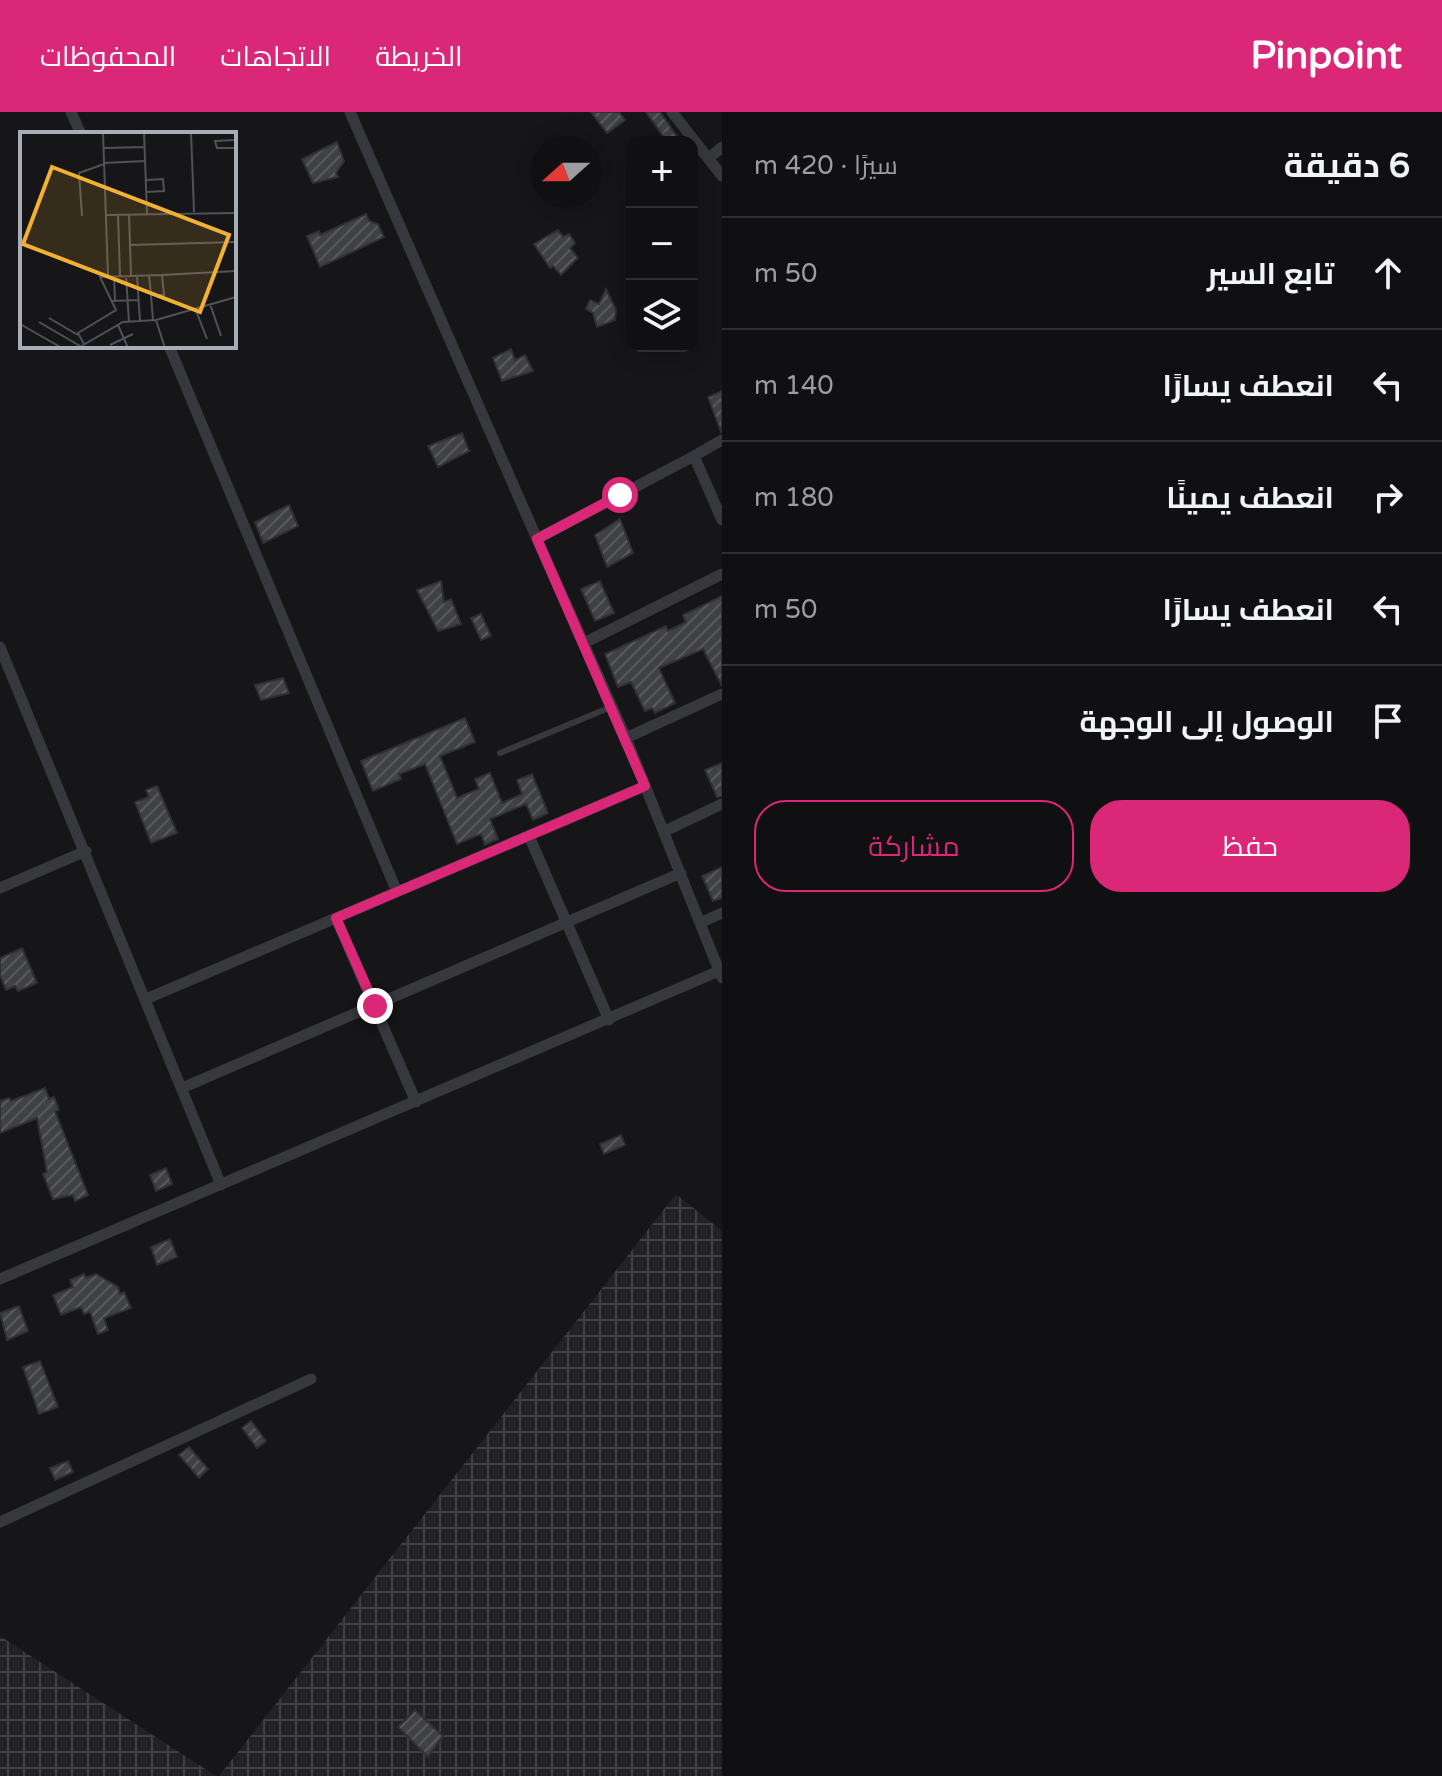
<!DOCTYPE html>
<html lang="ar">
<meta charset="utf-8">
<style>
body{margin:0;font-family:"Varela Round",Cairo,sans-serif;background:#19191b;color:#f1f3f6;direction:rtl}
.controls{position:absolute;right:24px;top:24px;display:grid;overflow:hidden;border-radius:16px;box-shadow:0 4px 20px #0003}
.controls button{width:72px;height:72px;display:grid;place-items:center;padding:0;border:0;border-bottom:2px solid #303032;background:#101012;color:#f1f3f6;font:40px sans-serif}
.compass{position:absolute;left:530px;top:24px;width:72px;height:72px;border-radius:50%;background:#101012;box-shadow:0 4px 20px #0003;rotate:249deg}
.stop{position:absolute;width:24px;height:24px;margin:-18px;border:6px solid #db2777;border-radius:50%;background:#fff}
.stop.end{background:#db2777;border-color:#fff;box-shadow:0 2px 8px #0008}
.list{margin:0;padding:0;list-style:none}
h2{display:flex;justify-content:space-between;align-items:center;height:104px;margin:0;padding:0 32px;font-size:34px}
h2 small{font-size:26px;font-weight:400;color:#9c9d9f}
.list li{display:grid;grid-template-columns:52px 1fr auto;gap:24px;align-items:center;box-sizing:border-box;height:112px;padding:0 32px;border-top:2px solid #303032}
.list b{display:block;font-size:30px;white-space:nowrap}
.list em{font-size:26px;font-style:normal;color:#9c9d9f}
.actions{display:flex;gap:16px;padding:24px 32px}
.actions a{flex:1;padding:18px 0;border:2px solid #db2777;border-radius:32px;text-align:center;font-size:28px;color:#db2777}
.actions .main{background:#db2777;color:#fff}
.icon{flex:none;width:44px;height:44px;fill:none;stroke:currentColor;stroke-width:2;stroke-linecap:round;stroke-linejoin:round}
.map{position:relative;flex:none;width:722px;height:1664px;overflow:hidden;direction:ltr}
header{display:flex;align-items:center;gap:48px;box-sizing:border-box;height:112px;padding:0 40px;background:#db2777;color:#fff}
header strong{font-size:38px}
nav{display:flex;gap:44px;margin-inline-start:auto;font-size:28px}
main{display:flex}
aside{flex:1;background:#101012}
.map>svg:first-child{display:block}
.industrial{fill:url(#industrial-grid)}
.building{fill:url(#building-hatch);stroke:#303034;stroke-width:2}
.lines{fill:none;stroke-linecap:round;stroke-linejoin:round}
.service{stroke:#37383d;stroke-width:6}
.minor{stroke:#37383d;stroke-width:11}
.route{stroke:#db2777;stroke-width:10}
.inset-road{fill:none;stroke:#505258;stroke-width:2}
.view{fill:#f2b134;fill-opacity:0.15;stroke:#f2b134;stroke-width:4}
.inset-edge{fill:none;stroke:#a8adb8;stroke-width:4}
</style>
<header>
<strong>Pinpoint</strong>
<nav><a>الخريطة</a><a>الاتجاهات</a><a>المحفوظات</a></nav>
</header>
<main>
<aside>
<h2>6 دقيقة<small>سيرًا · 420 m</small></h2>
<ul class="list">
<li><svg class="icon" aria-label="ahead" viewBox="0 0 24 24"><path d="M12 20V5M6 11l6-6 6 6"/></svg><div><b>تابع السير</b></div><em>50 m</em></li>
<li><svg class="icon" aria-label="left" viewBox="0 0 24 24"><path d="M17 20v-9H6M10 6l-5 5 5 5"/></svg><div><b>انعطف يسارًا</b></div><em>140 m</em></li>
<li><svg class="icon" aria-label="right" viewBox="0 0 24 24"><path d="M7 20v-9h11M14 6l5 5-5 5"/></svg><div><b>انعطف يمينًا</b></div><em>180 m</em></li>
<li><svg class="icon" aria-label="left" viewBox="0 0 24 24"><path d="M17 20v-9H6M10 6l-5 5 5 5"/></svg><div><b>انعطف يسارًا</b></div><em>50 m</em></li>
<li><svg class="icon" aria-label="arrive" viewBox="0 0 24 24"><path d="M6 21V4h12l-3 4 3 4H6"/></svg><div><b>الوصول إلى الوجهة</b></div></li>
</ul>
<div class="actions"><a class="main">حفظ</a><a>مشاركة</a></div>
</aside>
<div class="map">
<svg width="722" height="1664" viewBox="0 0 722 1664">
<defs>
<pattern id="industrial-grid" width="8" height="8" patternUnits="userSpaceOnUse" patternTransform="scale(2)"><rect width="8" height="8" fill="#222225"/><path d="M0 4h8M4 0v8" fill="none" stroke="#3f3f43"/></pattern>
<pattern id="building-hatch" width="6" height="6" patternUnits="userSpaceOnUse" patternTransform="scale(2)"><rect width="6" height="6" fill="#404145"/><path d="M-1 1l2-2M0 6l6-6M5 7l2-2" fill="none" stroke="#595a5e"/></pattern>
</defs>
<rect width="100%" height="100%" fill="#161618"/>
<path class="industrial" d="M676 1082 722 1119V1664H219Z
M0 1524 216 1664H0Z"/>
<path class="building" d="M591 0H619L625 8 607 21Z
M646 0H660L681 30H667Z
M337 30 344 49 336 61 338 65 313 71 302 47Z
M366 102 369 109 378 112 384 125 320 155 307 124 319 119 320 123Z
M558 118 563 125 569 122 575 131 570 136 578 146 561 163 553 154 550 156 534 132Z
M606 177 616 198 615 208 597 215 593 201 586 197 590 188 599 192Z
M511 237 515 248 525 243 533 259 502 269 493 246Z
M722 279V319L721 320 708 285Z
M462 321 469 339 438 355 428 334Z
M289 393 298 414 263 431 255 410Z
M620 407 633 441 607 455 595 423Z
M441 469 444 490 451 487 461 512 438 519 417 478Z
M600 469 614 501 595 509 581 477Z
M722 484V574L703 537 659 556 675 591 655 601 652 596 645 599 631 570 618 575 605 542 666 514 668 519 686 510 683 503Z
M481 502 491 524 481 528 471 506Z
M283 566 289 581 261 588 255 573Z
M465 606 475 630 440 644 457 686 479 677 475 667 490 661 502 691 522 682 517 668 532 662 548 701 533 708 526 692 490 707 498 727 485 733 481 722 457 732 425 652 399 662 401 667 373 679 361 649Z
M722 651V684L717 685 705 658Z
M157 674 177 721 151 731 135 690 149 685 146 678Z
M722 755V786L713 789 702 764Z
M22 836 37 871 18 879 15 874 6 878 0 863V846Z
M45 976 49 987 54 985 59 998 55 999 88 1083 75 1089 73 1083 53 1087 43 1062 47 1060 37 1006 0 1021V989L9 986 11 989Z
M621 1023 625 1033 604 1042 600 1032Z
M166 1056 172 1072 156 1079 150 1063Z
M170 1127 177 1145 157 1153 151 1135Z
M84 1162 86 1166 96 1162 118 1175 120 1182 124 1180 131 1196 104 1206 108 1218 98 1222 90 1200 84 1202 81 1195 61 1203 53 1183 73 1175 70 1168Z
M19 1194 28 1219 7 1228 0 1201Z
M40 1249 58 1295 39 1302 23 1255Z
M251 1309 266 1329 257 1336 242 1316Z
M189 1335 208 1357 199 1366 179 1343Z
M68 1349 73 1360 55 1368 50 1356Z
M415 1598 443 1624 428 1645 398 1615Z"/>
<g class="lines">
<path class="service" d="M500 641 611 595"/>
<path class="minor" d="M71 0 81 22
M350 0 537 427 694 344 722 408
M672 0 722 64
M709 46 722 35
M169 234 397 780
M694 344 722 328
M537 427 626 626 722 866
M584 531 722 462
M0 535 221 1073
M626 626 722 582
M665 719 722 692
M529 724 609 908
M0 776 86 739
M336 806 416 990
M702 810 722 801
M146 887 645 674
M182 976 681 761
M0 1167 719 859
M0 1410 311 1267"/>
</g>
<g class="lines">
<path class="route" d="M375 894 336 806 645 674 537 427 620 383"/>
</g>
<g transform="translate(20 20)">
<rect width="216" height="216" fill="#161618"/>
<path class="inset-road" d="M83 0 88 144M124 0 127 82M171 0 174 80M216 8 195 9 197 16H216M84 16 125 15M84 31 125 29M126 48 143 47 144 59 126 60M98 82 100 144M109 82 111 144M86 83 216 81M62 84 59 41 84 32M110 113 216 110M129 143 131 163H144L142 143 216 139M94 144 95 169M106 144 109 190M117 144 120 189M131 163 133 188M91 169 119 168M190 172 201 204M175 176 187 207M29 186 58 203M136 188 145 216M19 190 60 214M0 192 42 216M98 193 108 216M64 212 58 201 96 178 80 145 142 143M90 213 113 202M58 216 103 190 136 188 216 165"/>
<path class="view" d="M32 35 209 103 180 180 3 112Z"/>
<rect width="216" height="216" class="inset-edge"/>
</g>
</svg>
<div class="controls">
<button>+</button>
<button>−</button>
<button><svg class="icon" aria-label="layers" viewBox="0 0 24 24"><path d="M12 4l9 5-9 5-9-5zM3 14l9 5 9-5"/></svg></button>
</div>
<svg class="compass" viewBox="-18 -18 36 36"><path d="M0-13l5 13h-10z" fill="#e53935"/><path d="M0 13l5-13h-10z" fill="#9c9d9f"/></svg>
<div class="stop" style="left:620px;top:383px"></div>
<div class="stop end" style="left:375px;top:894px"></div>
</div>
</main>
